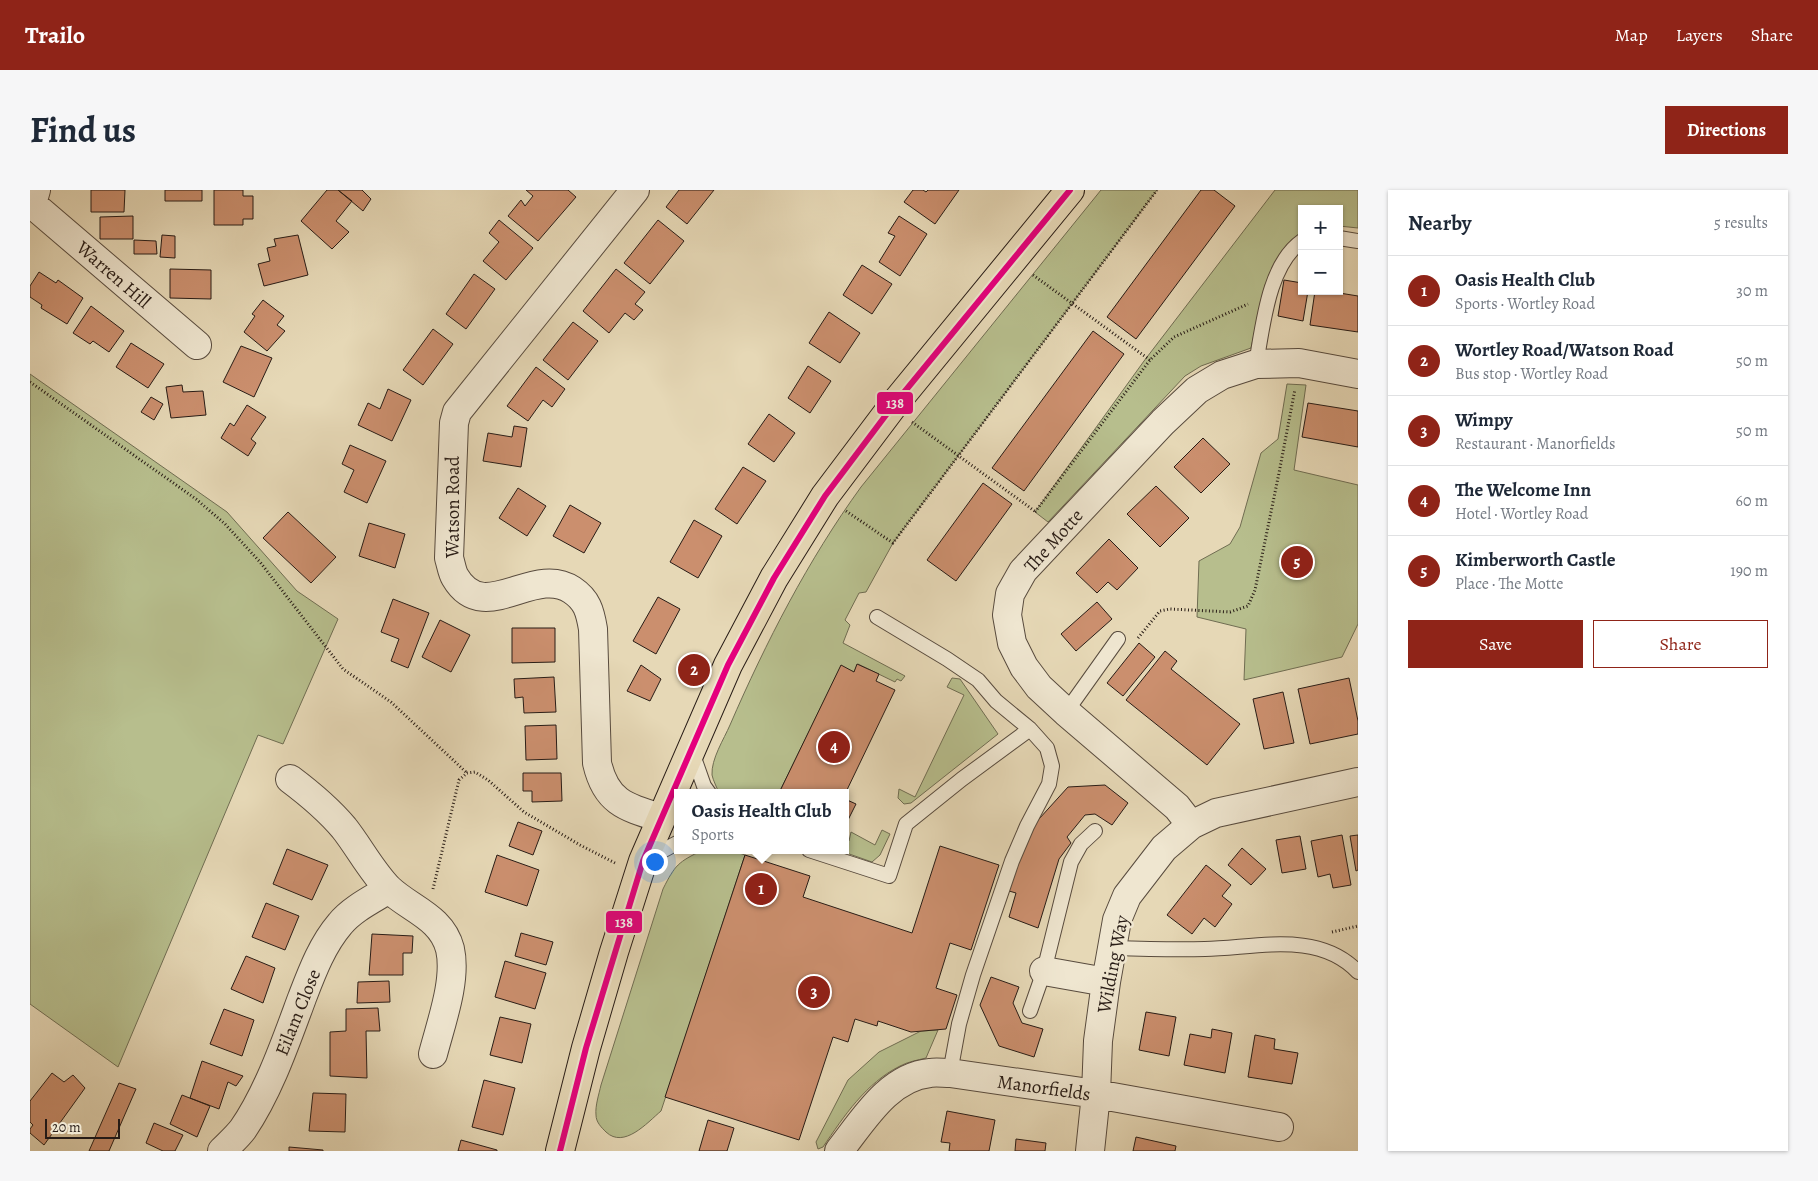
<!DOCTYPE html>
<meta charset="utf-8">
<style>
body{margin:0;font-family:Alegreya,serif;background:#f6f6f7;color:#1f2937}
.controls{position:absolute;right:15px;top:15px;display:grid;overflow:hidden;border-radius:0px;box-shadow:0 1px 4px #0004}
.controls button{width:45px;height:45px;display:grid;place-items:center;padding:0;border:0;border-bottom:1px solid #e0e1e3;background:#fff;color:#1f2937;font:25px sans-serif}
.scale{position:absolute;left:15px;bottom:12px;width:75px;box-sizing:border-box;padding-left:5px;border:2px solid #281c16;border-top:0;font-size:14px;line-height:18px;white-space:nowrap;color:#281c16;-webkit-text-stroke:4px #efe6d0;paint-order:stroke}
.you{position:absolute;left:624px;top:671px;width:18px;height:18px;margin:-12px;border:4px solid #fff;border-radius:50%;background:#1a73e8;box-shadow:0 0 0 8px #1a73e833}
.badge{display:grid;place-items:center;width:32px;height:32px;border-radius:50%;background:#8f2418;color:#fff;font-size:16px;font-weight:700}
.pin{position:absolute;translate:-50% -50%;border:2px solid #fff;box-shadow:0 1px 5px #0006}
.popup{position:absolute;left:644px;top:599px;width:175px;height:65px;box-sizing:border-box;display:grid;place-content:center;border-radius:0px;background:#fff;filter:drop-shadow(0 1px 4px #0005);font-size:16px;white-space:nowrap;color:#747a83}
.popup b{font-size:19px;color:#1f2937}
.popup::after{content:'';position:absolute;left:50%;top:100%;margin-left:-10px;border:10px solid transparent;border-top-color:#fff}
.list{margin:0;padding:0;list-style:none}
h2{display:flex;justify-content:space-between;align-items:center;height:65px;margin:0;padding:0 20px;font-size:21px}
h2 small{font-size:16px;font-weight:400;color:#747a83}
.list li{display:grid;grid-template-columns:32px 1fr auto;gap:15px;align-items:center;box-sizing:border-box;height:70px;padding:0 20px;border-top:1px solid #e0e1e3}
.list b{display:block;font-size:19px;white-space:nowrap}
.list p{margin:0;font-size:16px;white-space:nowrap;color:#747a83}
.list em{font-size:16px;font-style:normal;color:#747a83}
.actions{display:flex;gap:10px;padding:15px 20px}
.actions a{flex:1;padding:11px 0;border:1px solid #8f2418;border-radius:0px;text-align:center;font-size:18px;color:#8f2418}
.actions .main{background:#8f2418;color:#fff}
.map{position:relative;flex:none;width:1328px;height:961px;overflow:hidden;border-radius:0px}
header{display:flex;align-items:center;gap:30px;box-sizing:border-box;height:70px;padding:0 25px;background:#8f2418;color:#fff}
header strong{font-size:24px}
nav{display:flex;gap:28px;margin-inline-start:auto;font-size:18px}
.intro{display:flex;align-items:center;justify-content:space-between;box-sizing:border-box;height:120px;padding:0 30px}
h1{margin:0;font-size:35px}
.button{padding:12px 22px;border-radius:0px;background:#8f2418;color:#fff;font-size:18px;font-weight:700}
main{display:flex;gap:30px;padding:0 30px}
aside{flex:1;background:#fff;border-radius:0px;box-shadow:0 1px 4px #0004}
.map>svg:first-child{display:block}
.green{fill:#b7be8d;stroke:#706d52}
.building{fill:#cb8f6e;stroke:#281c16}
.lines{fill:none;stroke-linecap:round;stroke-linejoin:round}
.lane-casing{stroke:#584b3e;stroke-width:16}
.street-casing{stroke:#584b3e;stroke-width:30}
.primary-casing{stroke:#281c16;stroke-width:30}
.path{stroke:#281c16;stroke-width:3;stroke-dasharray:1 2.5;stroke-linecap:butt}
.lane{stroke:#efe6d0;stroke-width:14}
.street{stroke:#efe6d0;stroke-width:28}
.primary{stroke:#e6d8b6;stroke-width:28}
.bus-1-casing{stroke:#efe6d0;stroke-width:10}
.bus-1{stroke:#e5007d;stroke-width:6}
.labels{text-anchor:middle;stroke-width:5;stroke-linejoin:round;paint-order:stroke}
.street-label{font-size:19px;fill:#281c16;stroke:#efe6d0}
.line-badge{stroke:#efe6d0;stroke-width:2}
.badge-label{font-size:14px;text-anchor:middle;font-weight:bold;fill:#fff}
</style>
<header>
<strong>Trailo</strong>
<nav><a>Map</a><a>Layers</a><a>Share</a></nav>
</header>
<div class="intro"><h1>Find us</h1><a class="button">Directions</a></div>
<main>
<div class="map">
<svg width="1328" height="961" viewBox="0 0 1328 961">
<rect width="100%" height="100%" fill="#e6d8b6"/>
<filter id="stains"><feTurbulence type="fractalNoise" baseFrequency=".004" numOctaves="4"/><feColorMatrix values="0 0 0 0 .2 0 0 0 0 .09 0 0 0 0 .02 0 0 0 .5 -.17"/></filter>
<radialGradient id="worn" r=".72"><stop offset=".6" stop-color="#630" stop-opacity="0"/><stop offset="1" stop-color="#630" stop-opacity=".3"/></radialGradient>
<path class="green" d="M1071 0H1127L863 353 836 402 829 403 815 430 820 435 813 453 875 486 871 491 867 489 865 492 828 474 824 482 811 476 749 603H689C687 598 683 590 682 585 681 569 694 549 700 535 736 452 778 370 831 297Z
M1245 0H1328V38L1309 36V19H1272V44L1264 50 1235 95 1221 158 1171 176 1155 186 1018 332 1005 322 1114 171Z
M0 184 197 322 267 401 308 429 253 554 228 545 88 877 0 814Z
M1257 194 1276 195 1264 280 1328 295V434L1312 467 1214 490 1216 439 1167 427 1169 371 1200 354 1210 337 1231 263 1248 249Z
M922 488 930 489 968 544 881 613 874 614 868 608 869 599 885 607 934 505 917 497Z
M852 640 860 644 850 665 842 672 808 660H815V649L819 651 821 642 845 655Z
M673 660H701L715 665 631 921C617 933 594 959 576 942 571 937 566 932 566 925 565 916 569 904 571 895L633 699C645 675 648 672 673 660Z
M908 840 896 868C888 870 877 872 870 876 836 893 814 926 793 957L788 959 786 952 818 890 849 862 891 841Z"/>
<path class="building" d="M61 0H95L94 22H61Z
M135 0H172V11H135Z
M184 0H213V6H223V29H213V35H184Z
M297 0H308L322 11 306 31 319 42 302 59 271 31Z
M308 0H332L341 9 333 21Z
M496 0H538L546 7 508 51 478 26 491 10 495 16 503 6Z
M649 0H684L657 34 636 17Z
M883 0H893L896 2 898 0H929L905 34 874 12Z
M1171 0H1184L1205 16 1106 149 1077 127Z
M103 26V49H70V27Z
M869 26 897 44 870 86 849 72 865 46 858 43Z
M469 30 503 58 476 90 453 71 469 52 459 43Z
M628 30 654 51 620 94 594 73Z
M132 45 145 46V68L130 67Z
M268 45 278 85 234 96 228 74 240 71 237 58 246 56 244 49Z
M104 50 126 51 127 64H104Z
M832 75 862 94 842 124 813 105Z
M140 79 181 80V109L140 108Z
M586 79 615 102 605 114 613 120 604 130 595 123 579 143 553 121Z
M9 82 26 93 28 90 53 108 37 134 11 118 12 115 0 107V96Z
M444 84 465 99 436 139 416 124Z
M1254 90 1272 93V101H1278L1273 131 1248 126Z
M1285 101H1297L1328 106V142L1280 135Z
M233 110 254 126 247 135 255 141 237 161 214 142 225 126 222 124Z
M61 116 94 141 79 162 63 151 60 154 43 143Z
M799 122 830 143 810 173 779 153Z
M543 132 568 151 538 190 513 170Z
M403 139 423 154 393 195 373 180Z
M1063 141 1094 164 994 301 962 278Z
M101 153 134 174 118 198 86 177Z
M211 156 242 168 224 207 193 192Z
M778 176 801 191 780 223 758 208Z
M506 177 535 199 522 217 513 210 498 231 477 216Z
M152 195 153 202 173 201 176 225 141 228 136 197Z
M358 199 381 210 362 251 328 235 338 213 350 219Z
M121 207 133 214 124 230 111 222Z
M1278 213 1328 221V257L1272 247Z
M217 215 236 227 221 249 226 253 218 266 191 248 200 233 204 236Z
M739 224 765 243 744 272 718 254Z
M484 236 497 238 491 277 453 271 458 243 482 247Z
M1173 248 1200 274 1171 303 1144 277Z
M320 255 356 271 337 313 314 302 324 280 312 274Z
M713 277 736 291 707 334 685 319Z
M953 293 982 314 926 391 897 370Z
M1126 296 1159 328 1130 357 1097 324Z
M488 298 516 316 497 346 469 328Z
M540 315 571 333 554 363 523 346Z
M258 322 306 367 281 393 233 348Z
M664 330 692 346 668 388 640 372Z
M339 333 375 344 365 378 329 366Z
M1079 349 1108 378 1087 400 1078 392 1067 403 1046 383Z
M628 407 650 419 626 464 603 451Z
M363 409 399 423 378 478 361 471 369 449 351 442Z
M1067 412 1082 429 1046 461 1031 444Z
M410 430 440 445 421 482 392 467Z
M482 438H525V472L482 473Z
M1109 453 1125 467 1093 506 1077 493Z
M1135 461 1147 471 1141 479 1210 534 1177 575 1096 510Z
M827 474 849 484 846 491 865 500 815 604V603H749L811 475 824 482Z
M611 475 631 489 620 511 597 501Z
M524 487 526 522 494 523 493 507 485 508 484 489Z
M1319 488 1328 531V544L1280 554 1268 499Z
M1253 502 1264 553 1234 559 1223 509Z
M526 535 527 569 496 570 495 536Z
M493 583H531L532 611 502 612V601H493Z
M1075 595 1098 613 1082 635 1065 624 1055 625 1037 647 1041 653 1029 669 1008 738 979 727 986 703 979 701 999 640 1038 597Z
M815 609 826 614 815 636Z
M488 632 512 641 503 665 479 656Z
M1312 645 1321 695 1303 698 1300 684 1288 687 1281 651Z
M1328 645V680L1326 681 1320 646Z
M1270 646 1276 679 1252 683 1246 650Z
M910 656 969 675 941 760 920 753 906 798 927 805 916 839 881 842 848 831 847 836 825 829 818 852 803 847 769 950 635 907 715 665 780 686 773 707 882 743Z
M1212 658 1236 679 1221 695 1198 675Z
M257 659 298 675 282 710 243 694Z
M467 665 509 680 497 716 455 702Z
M1176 675 1201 695 1192 706 1202 714 1185 737 1174 728 1162 744 1137 725Z
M236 713 269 726 255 760 222 747Z
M491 743 523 752 516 775 485 766Z
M342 744 383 746 382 763H373V785H339Z
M216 766 245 778 233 813 201 799Z
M475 771 516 783 505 819 465 807Z
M961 787 989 797 983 813 992 833 1013 839 1004 867 969 856 950 815Z
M359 791 360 812 327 813 328 792Z
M348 818 350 841H336L337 888 300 886V842L316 841V819Z
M194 819 224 830 212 866 180 854Z
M1116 822 1146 827 1139 866 1109 860Z
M470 827 501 834 492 873 460 865Z
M1182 839 1202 843 1195 883 1154 875 1160 844 1181 848Z
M1225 845 1245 849 1244 859 1268 863 1262 894 1218 887Z
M172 871 213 886 206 896 198 892 189 919 160 908Z
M22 883 34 892 43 885 55 898 14 955 0 943V939L3 935 0 932V911Z
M454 890 485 898 473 945 442 937Z
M89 893 106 899 79 961H59Z
M283 903 316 904 315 942 279 941Z
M152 905 180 916 167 947 140 934Z
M917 921 965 930 959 961H919L920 953 911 952Z
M678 930 704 938 697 961H669Z
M124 933 153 945 145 961H133L116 953Z
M1106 947 1146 956 1145 961H1103Z
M986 949 1016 953 1015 961H985Z
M431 950 467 960V961H428Z
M259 957 293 960V961H259Z"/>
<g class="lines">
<defs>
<path id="lane" d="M1309 48 1328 51
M1226 174C1233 136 1238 75 1272 51
M847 427 917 469 948 490 966 511 1000 539 1017 558 1022 576 1019 594 997 636 982 671 943 785 929 834 920 883
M1036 522 1088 449
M662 562 674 596 679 603
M779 660 859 686 876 634 932 589 1000 539
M617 669 647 653
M1082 758C1113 759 1144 760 1175 759 1226 758 1288 740 1328 782
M1000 821 1014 781 1041 672 1051 654 1065 641"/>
<path id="street" d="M6 0 2 14 167 155
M605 0 427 222 424 233 419 368C421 374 422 382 425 387 454 437 503 374 542 400 557 410 560 421 563 439L567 573C576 612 595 617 631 628
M260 589C280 604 298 619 314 638 329 657 342 682 359 699 380 719 412 727 420 759 427 790 411 833 403 864
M1161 635 1147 617 1036 522 1009 497 994 477 982 453 977 425 980 404 993 381 1133 232 1167 200 1192 185 1226 174 1269 173 1328 184
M1014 781 1076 792
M192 961C199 954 207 947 213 939 239 901 256 851 272 808 282 782 292 755 310 734 322 719 343 709 359 699
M809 961C833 931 858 887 900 883 906 882 913 883 920 883L1066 904 1249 937
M1060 961 1066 904 1068 851 1076 792 1087 730 1097 706 1134 658 1161 635 1186 623 1328 592"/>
<path id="primary" d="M530 961 556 858 584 762 613 671 698 475 744 388 795 306 862 217 1040 0"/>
</defs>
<use href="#lane" class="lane-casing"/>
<use href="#street" class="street-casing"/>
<use href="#primary" class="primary-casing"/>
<path class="path" d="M1003 85 1120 170
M0 192 166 309 195 334 230 372 313 479 361 512 437 583
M882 232 1006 322
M816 321 863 353 1127 0
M1005 322 1120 170 1144 147 1218 114
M1108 448 1130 421 1140 419 1200 422 1218 416 1225 400 1249 283 1265 199
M403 699 429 590 437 583 445 582 458 590 494 622 550 655 585 673
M1302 742 1328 736"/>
<use href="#lane" class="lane"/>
<use href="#street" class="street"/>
<use href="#primary" class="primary"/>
<defs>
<path id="bus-1" d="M530 961 556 858 613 671 698 475 744 388 795 306 862 217 1040 0"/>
</defs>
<use href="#bus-1" class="bus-1-casing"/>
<use href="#bus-1" class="bus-1"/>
</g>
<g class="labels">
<g class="street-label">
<text transform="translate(84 84) rotate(41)" y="7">Warren Hill</text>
<text transform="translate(422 317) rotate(-90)" y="7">Watson Road</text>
<text transform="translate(1023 350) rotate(-48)" y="7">The Motte</text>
<text transform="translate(1082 774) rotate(-79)" y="7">Wilding Way</text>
<text transform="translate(267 822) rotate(-68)" y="7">Eilam Close</text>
<text transform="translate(1014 897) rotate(8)" y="7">Manorfields</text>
</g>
</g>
<g class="line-badge">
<rect x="846" y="201" width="38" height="24" rx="5" fill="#e5007d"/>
<rect x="575" y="720" width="38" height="24" rx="5" fill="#e5007d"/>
</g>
<g class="badge-label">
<text x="865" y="218">138</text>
<text x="594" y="737">138</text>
</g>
<rect width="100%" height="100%" filter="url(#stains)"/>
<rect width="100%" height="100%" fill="url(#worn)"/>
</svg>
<div class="controls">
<button>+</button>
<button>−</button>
</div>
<div class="scale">20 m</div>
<div class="you"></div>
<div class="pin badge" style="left:731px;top:699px">1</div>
<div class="popup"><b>Oasis Health Club</b>Sports</div>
<div class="pin badge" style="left:664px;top:480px">2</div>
<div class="pin badge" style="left:784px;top:802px">3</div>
<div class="pin badge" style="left:804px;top:557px">4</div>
<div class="pin badge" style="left:1267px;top:372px">5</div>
</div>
<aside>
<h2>Nearby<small>5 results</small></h2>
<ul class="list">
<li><span class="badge">1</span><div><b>Oasis Health Club</b><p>Sports · Wortley Road</p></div><em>30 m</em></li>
<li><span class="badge">2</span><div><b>Wortley Road/Watson Road</b><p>Bus stop · Wortley Road</p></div><em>50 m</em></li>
<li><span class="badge">3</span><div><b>Wimpy</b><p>Restaurant · Manorfields</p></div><em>50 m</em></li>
<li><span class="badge">4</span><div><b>The Welcome Inn</b><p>Hotel · Wortley Road</p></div><em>60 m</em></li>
<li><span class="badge">5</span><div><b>Kimberworth Castle</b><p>Place · The Motte</p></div><em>190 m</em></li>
</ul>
<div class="actions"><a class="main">Save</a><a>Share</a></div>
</aside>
</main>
